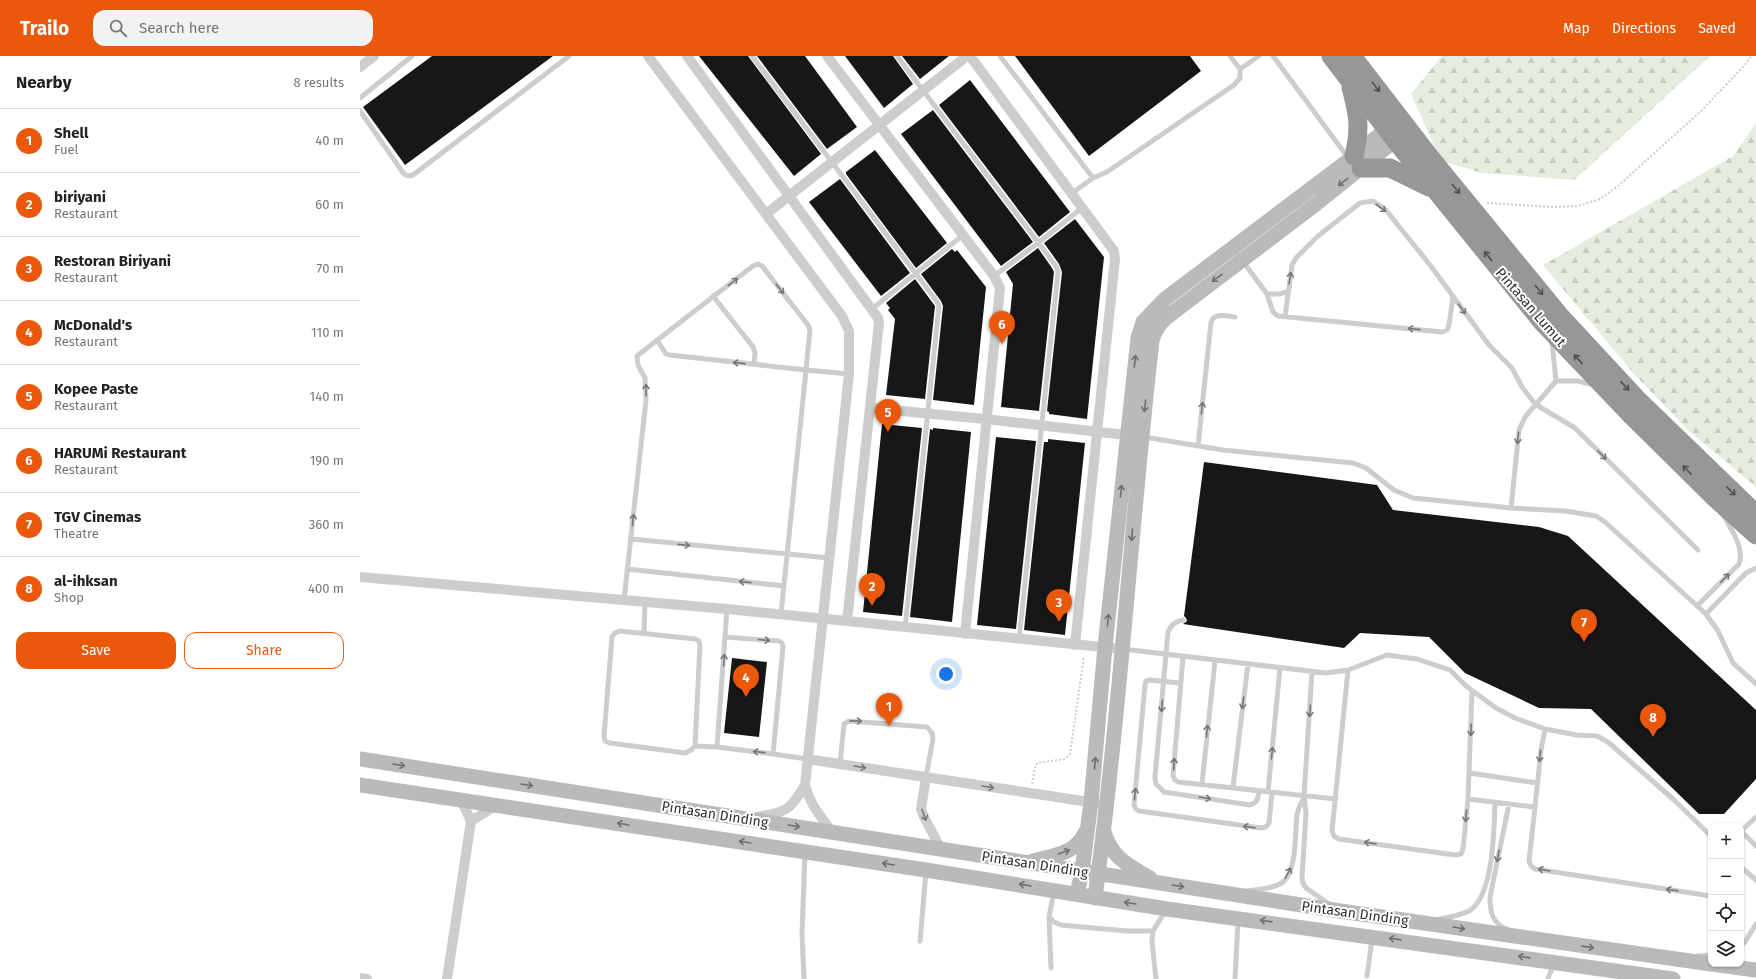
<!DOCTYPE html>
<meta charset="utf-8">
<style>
body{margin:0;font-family:"Fira Sans",sans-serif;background:#f2f2f2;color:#222}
.controls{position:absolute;right:12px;bottom:12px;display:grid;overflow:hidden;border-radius:8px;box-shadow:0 1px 3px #0004}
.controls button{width:36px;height:36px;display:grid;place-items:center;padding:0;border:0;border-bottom:1px solid #e0e0e0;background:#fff;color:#222;font:20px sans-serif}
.you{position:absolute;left:586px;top:618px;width:14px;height:14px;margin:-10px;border:3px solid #fff;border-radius:50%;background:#1a73e8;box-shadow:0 0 0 6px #1a73e833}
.badge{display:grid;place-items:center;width:26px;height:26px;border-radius:50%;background:#ea580c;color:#fff;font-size:13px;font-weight:700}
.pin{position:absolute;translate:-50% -33px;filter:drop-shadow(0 1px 2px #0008)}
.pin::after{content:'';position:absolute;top:21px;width:14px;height:12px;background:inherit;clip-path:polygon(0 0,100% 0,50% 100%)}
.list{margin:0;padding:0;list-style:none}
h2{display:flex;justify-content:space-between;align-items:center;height:52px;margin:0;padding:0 16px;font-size:17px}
h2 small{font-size:13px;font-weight:400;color:#767676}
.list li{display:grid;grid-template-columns:26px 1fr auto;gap:12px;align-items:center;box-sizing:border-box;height:64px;padding:0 16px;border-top:1px solid #e0e0e0}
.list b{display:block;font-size:15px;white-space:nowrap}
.list p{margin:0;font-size:13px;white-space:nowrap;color:#767676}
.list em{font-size:13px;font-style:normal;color:#767676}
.actions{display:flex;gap:8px;padding:12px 16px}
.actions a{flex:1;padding:9px 0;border:1px solid #ea580c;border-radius:12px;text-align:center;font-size:14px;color:#ea580c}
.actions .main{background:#ea580c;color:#fff}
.icon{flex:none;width:22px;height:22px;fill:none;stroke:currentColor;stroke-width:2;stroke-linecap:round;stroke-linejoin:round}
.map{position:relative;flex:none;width:1396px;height:923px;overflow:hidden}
header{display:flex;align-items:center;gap:24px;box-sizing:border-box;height:56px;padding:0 20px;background:#ea580c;color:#fff}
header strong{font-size:19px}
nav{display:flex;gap:22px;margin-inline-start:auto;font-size:14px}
.search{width:280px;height:36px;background:#f2f2f2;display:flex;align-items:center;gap:10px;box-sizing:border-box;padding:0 14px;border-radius:12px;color:#767676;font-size:15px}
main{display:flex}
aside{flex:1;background:#fff}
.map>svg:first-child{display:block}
.forest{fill:url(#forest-firs)}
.building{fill:#171717}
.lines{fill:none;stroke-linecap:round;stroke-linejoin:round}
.path{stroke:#cdcdcd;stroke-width:2;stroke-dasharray:2 2;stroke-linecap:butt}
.lane{stroke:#cdcdcd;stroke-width:5}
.street{stroke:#cdcdcd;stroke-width:10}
.secondary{stroke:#bababa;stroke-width:15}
.highway{stroke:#979797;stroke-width:19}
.lane-bridge{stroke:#cdcdcd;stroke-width:5}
.oneway{stroke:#4f4f4f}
.oneway2{stroke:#6e6e6e}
.oneway3{stroke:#777}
.labels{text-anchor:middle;stroke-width:4;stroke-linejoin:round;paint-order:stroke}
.street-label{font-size:14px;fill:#303030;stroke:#fff}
</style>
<header>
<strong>Trailo</strong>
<div class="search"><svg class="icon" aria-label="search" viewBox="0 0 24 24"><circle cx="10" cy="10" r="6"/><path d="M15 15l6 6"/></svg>Search here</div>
<nav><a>Map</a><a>Directions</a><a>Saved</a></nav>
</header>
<main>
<aside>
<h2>Nearby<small>8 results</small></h2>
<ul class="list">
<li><span class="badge">1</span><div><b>Shell</b><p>Fuel</p></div><em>40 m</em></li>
<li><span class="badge">2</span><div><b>biriyani</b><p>Restaurant</p></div><em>60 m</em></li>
<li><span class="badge">3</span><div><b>Restoran Biriyani</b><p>Restaurant</p></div><em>70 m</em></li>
<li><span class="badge">4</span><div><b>McDonald's</b><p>Restaurant</p></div><em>110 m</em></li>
<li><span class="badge">5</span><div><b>Kopee Paste</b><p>Restaurant</p></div><em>140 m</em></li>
<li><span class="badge">6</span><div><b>HARUMi Restaurant</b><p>Restaurant</p></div><em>190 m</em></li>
<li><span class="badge">7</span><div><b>TGV Cinemas</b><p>Theatre</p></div><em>360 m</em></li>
<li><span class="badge">8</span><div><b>al-ihksan</b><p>Shop</p></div><em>400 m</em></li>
</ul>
<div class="actions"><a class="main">Save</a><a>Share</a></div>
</aside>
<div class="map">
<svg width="1396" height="923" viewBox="0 0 1396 923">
<defs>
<pattern id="forest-firs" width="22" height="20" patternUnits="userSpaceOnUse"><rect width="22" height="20" fill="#e5edde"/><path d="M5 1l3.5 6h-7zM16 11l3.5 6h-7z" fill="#c5ccbf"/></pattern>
</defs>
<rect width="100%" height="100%" fill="#fff"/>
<path class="forest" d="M1082 0H1350L1214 124 1122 117 1081 105 1051 38Z
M1396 67V431L1329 375 1275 319 1183 209 1373 100Z"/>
<path class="building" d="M72 0H193L45 109 3 51Z
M339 0H388L461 98 434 120Z
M397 0H445L497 71 467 93Z
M485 0H533L553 28 524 52Z
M542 0H589L560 23Z
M655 0H830L841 15 729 100Z
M610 24 710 156 679 181 579 49Z
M573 54 673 186 641 210 541 78Z
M515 94 587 187 556 212 486 118V116Z
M480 123 550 217 521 240 449 146Z
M715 163 744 201 727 363 689 358V356L687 355 702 216 699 208 684 187Z
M678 192 692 212 694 216 679 355 641 351 653 228 646 216Z
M592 193 595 196 597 194 626 231 614 349 573 344 583 250 581 245 561 218Z
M555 223 575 250 565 343 526 339 535 263 528 254 530 252 526 247Z
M522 368 562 372 542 560 503 556Z
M573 372 611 376 592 566 550 561 570 373 573 374Z
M636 381 676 385 656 573 617 569Z
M688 383 725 387 705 579 664 574 684 386H688Z
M844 406 1017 429 1033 454 1179 471 1208 480 1396 654V723L1364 758H1339L1231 653 1179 652 1105 617 1069 581 1000 577 984 592 823 568 827 565 826 562 824 560Z
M372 602 407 606 399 681 364 677Z"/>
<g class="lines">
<path class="path" d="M1127 147 1192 151 1218 150 1240 143 1258 130 1340 56 1385 9 1391 0
M672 728 675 711 677 707 705 703 710 698 724 600"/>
<path class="lane" d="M392 0 578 247 579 250 545 572
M537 0 696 210 698 216 659 583
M640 0 733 122
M870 0 880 13
M913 0 989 103
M0 42 52 0
M0 55 44 118 48 120 53 119 209 0
M712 137 733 122 747 116 874 29 880 22V13L899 0
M873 192 907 238
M634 220 678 187 722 152
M928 235 920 238H907L913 256 918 260 1082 276 1087 274 1089 269 1093 241
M353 240 393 291 395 297 394 308
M512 253 603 179
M925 261 932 209 936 202 958 180 1000 147 1013 145 1025 153 1070 209 1129 289 1152 312 1162 331 1175 348 1215 372 1338 494
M1196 325H1218L1234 329
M784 381 863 394 993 407 1006 412 1034 434 1053 442 1151 452 1206 455 1236 460 1245 466 1346 558 1358 575 1373 607 1396 628
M838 390 851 266C855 256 867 260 875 261
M1151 452 1159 374 1165 361 1196 325 1192 286
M271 483 469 502
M267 513 424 530
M264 544 286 344 285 322 278 309 277 300C315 270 354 240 393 210L398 208 402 210 448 269 450 274 446 314 310 299 306 298 297 284
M1337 550 1379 508C1385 492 1371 474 1364 460
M421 558 446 314 489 318
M1346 558 1386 517 1396 512
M260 575 335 583 339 585 340 589 335 690 331 694 325 697 250 687 245 685 244 680 252 581 255 577Z
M284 577 285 546
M365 581 419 585 422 587 423 591 413 698 357 691 367 553
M763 593 966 617 988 614 1027 599 1057 603 1090 614 1106 630 1136 652 1155 662 1185 673 1217 679 1237 680 1248 686 1313 743 1351 780
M823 601 813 720 815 724 818 726 976 743
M988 614 972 775 974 780 979 783 1095 799 1101 798 1103 793 1108 743 1175 751 1169 805 1171 810 1175 813 1351 840
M952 616 944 740 946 757 942 821 943 827 946 832 969 848
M820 627 790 624 786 625 785 629 774 749 776 753 779 755 901 772 906 771 909 767 912 737
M335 690 357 691
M413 698 447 703
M480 708 484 668 489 665 567 671 572 677 573 683 566 721
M1110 717 1177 727
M842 728 855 605
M873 731 888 608
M908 736 920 612
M1108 743 1112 635
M1175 751 1181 694 1185 673
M1381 775 1396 790
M1381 775 1396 761
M1381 811 1396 824
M694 835 689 861 694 866 701 869 767 875H793
M887 835C898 833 914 833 923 826 937 815 935 776 937 759 938 753 941 747 944 742
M689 861 691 912
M1076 864C1087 861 1100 860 1109 855 1134 840 1134 772 1135 746
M1147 873C1132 868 1130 855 1130 841L1149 748
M560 885 566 816
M1381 889 1385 886 1396 868
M1337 900 1351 899
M1007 920 1012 883
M444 923 442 877 445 798
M796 923 792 886 793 875 806 854
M875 923 878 865
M1188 923 1193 909"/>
<path class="street" d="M288 0 482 260 489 275V318L445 729C451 751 460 759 473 777
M327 0 518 262 519 267 487 565 762 593
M467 0 634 220 640 232 605 578
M610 0 754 195 755 203 715 589
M0 11 14 0
M406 158 607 0
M511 352 625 363 774 380
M0 521 367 553 487 565
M447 703 736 747
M566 721 561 753 564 761 581 793
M397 761C426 756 430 755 445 729
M111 765 137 749
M0 922 7 923
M87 923 111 765 101 744"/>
<path class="secondary" d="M0 703 980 855 1351 908
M0 729 566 814 807 853 1313 923
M744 776C752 802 768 809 790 822
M673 805C695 799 716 798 726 775
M717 838 722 815 731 746 745 591 778 282 783 266 805 243 989 104 1035 66
M735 842C760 657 771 470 792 285 795 272 801 266 811 258L956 148 1043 78
M1351 908 1396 914"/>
<path class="highway" d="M971 0 1035 84 1183 267 1270 358 1355 442 1396 479
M992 0 1073 105 1200 260 1277 343 1396 458
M991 31C998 59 1001 71 994 100
M1001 112H1030L1069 131"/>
<path class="lane-bridge" d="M823 564C815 565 811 569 808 576L795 721 796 728 804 736 890 749C897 747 898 743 899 735"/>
</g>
<defs><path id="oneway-shaft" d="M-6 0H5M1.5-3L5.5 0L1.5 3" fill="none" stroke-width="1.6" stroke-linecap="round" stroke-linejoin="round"/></defs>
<g class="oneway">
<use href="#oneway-shaft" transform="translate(1016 31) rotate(52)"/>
<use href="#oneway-shaft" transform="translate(1096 133) rotate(51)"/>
<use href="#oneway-shaft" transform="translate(1128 200) rotate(-129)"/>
<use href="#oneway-shaft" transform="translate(1179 234) rotate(51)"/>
<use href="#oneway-shaft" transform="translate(1218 303) rotate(-133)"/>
<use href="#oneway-shaft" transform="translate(1265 330) rotate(47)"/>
<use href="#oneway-shaft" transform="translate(1327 414) rotate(-135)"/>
<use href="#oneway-shaft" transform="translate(1371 435) rotate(44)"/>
</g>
<g class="oneway2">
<use href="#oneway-shaft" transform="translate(983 126) rotate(142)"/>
<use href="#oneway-shaft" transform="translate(857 222) rotate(144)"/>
<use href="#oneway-shaft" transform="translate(775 305) rotate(-84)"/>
<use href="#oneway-shaft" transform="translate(785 350) rotate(96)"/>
<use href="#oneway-shaft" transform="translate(761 435) rotate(-84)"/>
<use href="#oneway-shaft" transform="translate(772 479) rotate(95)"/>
<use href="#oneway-shaft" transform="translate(748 564) rotate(-84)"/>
<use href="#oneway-shaft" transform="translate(735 707) rotate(-85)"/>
<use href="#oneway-shaft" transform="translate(39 709) rotate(9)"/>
<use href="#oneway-shaft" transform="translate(167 729) rotate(9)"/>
<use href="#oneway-shaft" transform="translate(263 768) rotate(-171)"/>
<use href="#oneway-shaft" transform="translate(434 770) rotate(9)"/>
<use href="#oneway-shaft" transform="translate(385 786) rotate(-171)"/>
<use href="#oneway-shaft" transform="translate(704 796) rotate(-20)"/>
<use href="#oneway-shaft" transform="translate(528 808) rotate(-171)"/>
<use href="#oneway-shaft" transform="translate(665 829) rotate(-170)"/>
<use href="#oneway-shaft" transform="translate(818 830) rotate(9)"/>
<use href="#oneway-shaft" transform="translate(770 847) rotate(-171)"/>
<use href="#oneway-shaft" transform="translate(906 865) rotate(-172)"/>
<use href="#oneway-shaft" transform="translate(1099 872) rotate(9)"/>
<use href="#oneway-shaft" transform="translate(1035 883) rotate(-172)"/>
<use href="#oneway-shaft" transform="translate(1228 891) rotate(8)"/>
<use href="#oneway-shaft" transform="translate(1164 901) rotate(-172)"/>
</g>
<g class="oneway3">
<use href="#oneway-shaft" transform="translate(1021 152) rotate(36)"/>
<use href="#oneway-shaft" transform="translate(930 222) rotate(-81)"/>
<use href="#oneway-shaft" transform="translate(373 226) rotate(-38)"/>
<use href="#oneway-shaft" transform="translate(420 233) rotate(51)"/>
<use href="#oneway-shaft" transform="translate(1102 253) rotate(54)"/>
<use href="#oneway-shaft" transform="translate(1054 273) rotate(-174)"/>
<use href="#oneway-shaft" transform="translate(379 307) rotate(-174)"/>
<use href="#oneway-shaft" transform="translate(286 334) rotate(-91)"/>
<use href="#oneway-shaft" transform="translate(842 352) rotate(-84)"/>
<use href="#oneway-shaft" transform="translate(1158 382) rotate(96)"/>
<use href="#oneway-shaft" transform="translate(1242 399) rotate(45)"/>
<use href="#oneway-shaft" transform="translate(273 464) rotate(-84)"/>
<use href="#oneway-shaft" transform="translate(324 489) rotate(6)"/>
<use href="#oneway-shaft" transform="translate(1365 522) rotate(-45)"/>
<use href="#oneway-shaft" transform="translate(385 526) rotate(-174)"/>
<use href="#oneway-shaft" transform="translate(404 584) rotate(5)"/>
<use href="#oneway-shaft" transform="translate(364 604) rotate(-86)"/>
<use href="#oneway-shaft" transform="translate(883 647) rotate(97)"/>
<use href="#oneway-shaft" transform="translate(802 650) rotate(95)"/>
<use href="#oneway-shaft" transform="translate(950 655) rotate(94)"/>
<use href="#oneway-shaft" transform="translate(496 665) rotate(1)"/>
<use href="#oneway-shaft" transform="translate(1111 674) rotate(92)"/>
<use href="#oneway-shaft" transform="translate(847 675) rotate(-84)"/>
<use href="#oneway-shaft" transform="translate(399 696) rotate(-173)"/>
<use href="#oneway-shaft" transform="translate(912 697) rotate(-84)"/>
<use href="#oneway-shaft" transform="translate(1180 700) rotate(97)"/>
<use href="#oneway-shaft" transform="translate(814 708) rotate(-86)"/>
<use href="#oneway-shaft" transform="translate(500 711) rotate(9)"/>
<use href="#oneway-shaft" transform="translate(628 731) rotate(9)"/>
<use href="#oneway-shaft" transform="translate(775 738) rotate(-85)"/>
<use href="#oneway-shaft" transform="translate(845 742) rotate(9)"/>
<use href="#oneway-shaft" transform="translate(564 759) rotate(70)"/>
<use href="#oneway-shaft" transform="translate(1106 760) rotate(96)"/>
<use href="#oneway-shaft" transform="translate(889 771) rotate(-172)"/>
<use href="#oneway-shaft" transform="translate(1010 787) rotate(-172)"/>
<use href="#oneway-shaft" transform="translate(1138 800) rotate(101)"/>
<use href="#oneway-shaft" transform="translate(1184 814) rotate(-170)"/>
<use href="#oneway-shaft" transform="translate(928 817) rotate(-63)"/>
<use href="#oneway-shaft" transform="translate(1312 834) rotate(-172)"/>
</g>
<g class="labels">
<g class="street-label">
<text transform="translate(1171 251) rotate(49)" y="5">Pintasan Lumut</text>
<text transform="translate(355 758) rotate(9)" y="5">Pintasan Dinding</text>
<text transform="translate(675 808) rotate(9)" y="5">Pintasan Dinding</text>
<text transform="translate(995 857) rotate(8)" y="5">Pintasan Dinding</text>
</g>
</g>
</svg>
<div class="controls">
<button>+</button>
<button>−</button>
<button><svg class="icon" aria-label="locate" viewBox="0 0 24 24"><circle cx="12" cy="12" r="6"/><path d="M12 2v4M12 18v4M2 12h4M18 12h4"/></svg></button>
<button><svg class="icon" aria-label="layers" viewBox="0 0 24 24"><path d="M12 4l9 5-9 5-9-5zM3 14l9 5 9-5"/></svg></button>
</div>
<div class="you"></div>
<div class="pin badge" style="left:529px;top:670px">1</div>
<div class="pin badge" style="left:512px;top:550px">2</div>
<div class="pin badge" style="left:699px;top:566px">3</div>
<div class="pin badge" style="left:386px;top:641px">4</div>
<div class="pin badge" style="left:528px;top:376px">5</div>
<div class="pin badge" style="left:642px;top:288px">6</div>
<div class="pin badge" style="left:1224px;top:586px">7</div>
<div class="pin badge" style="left:1293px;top:681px">8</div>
</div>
</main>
